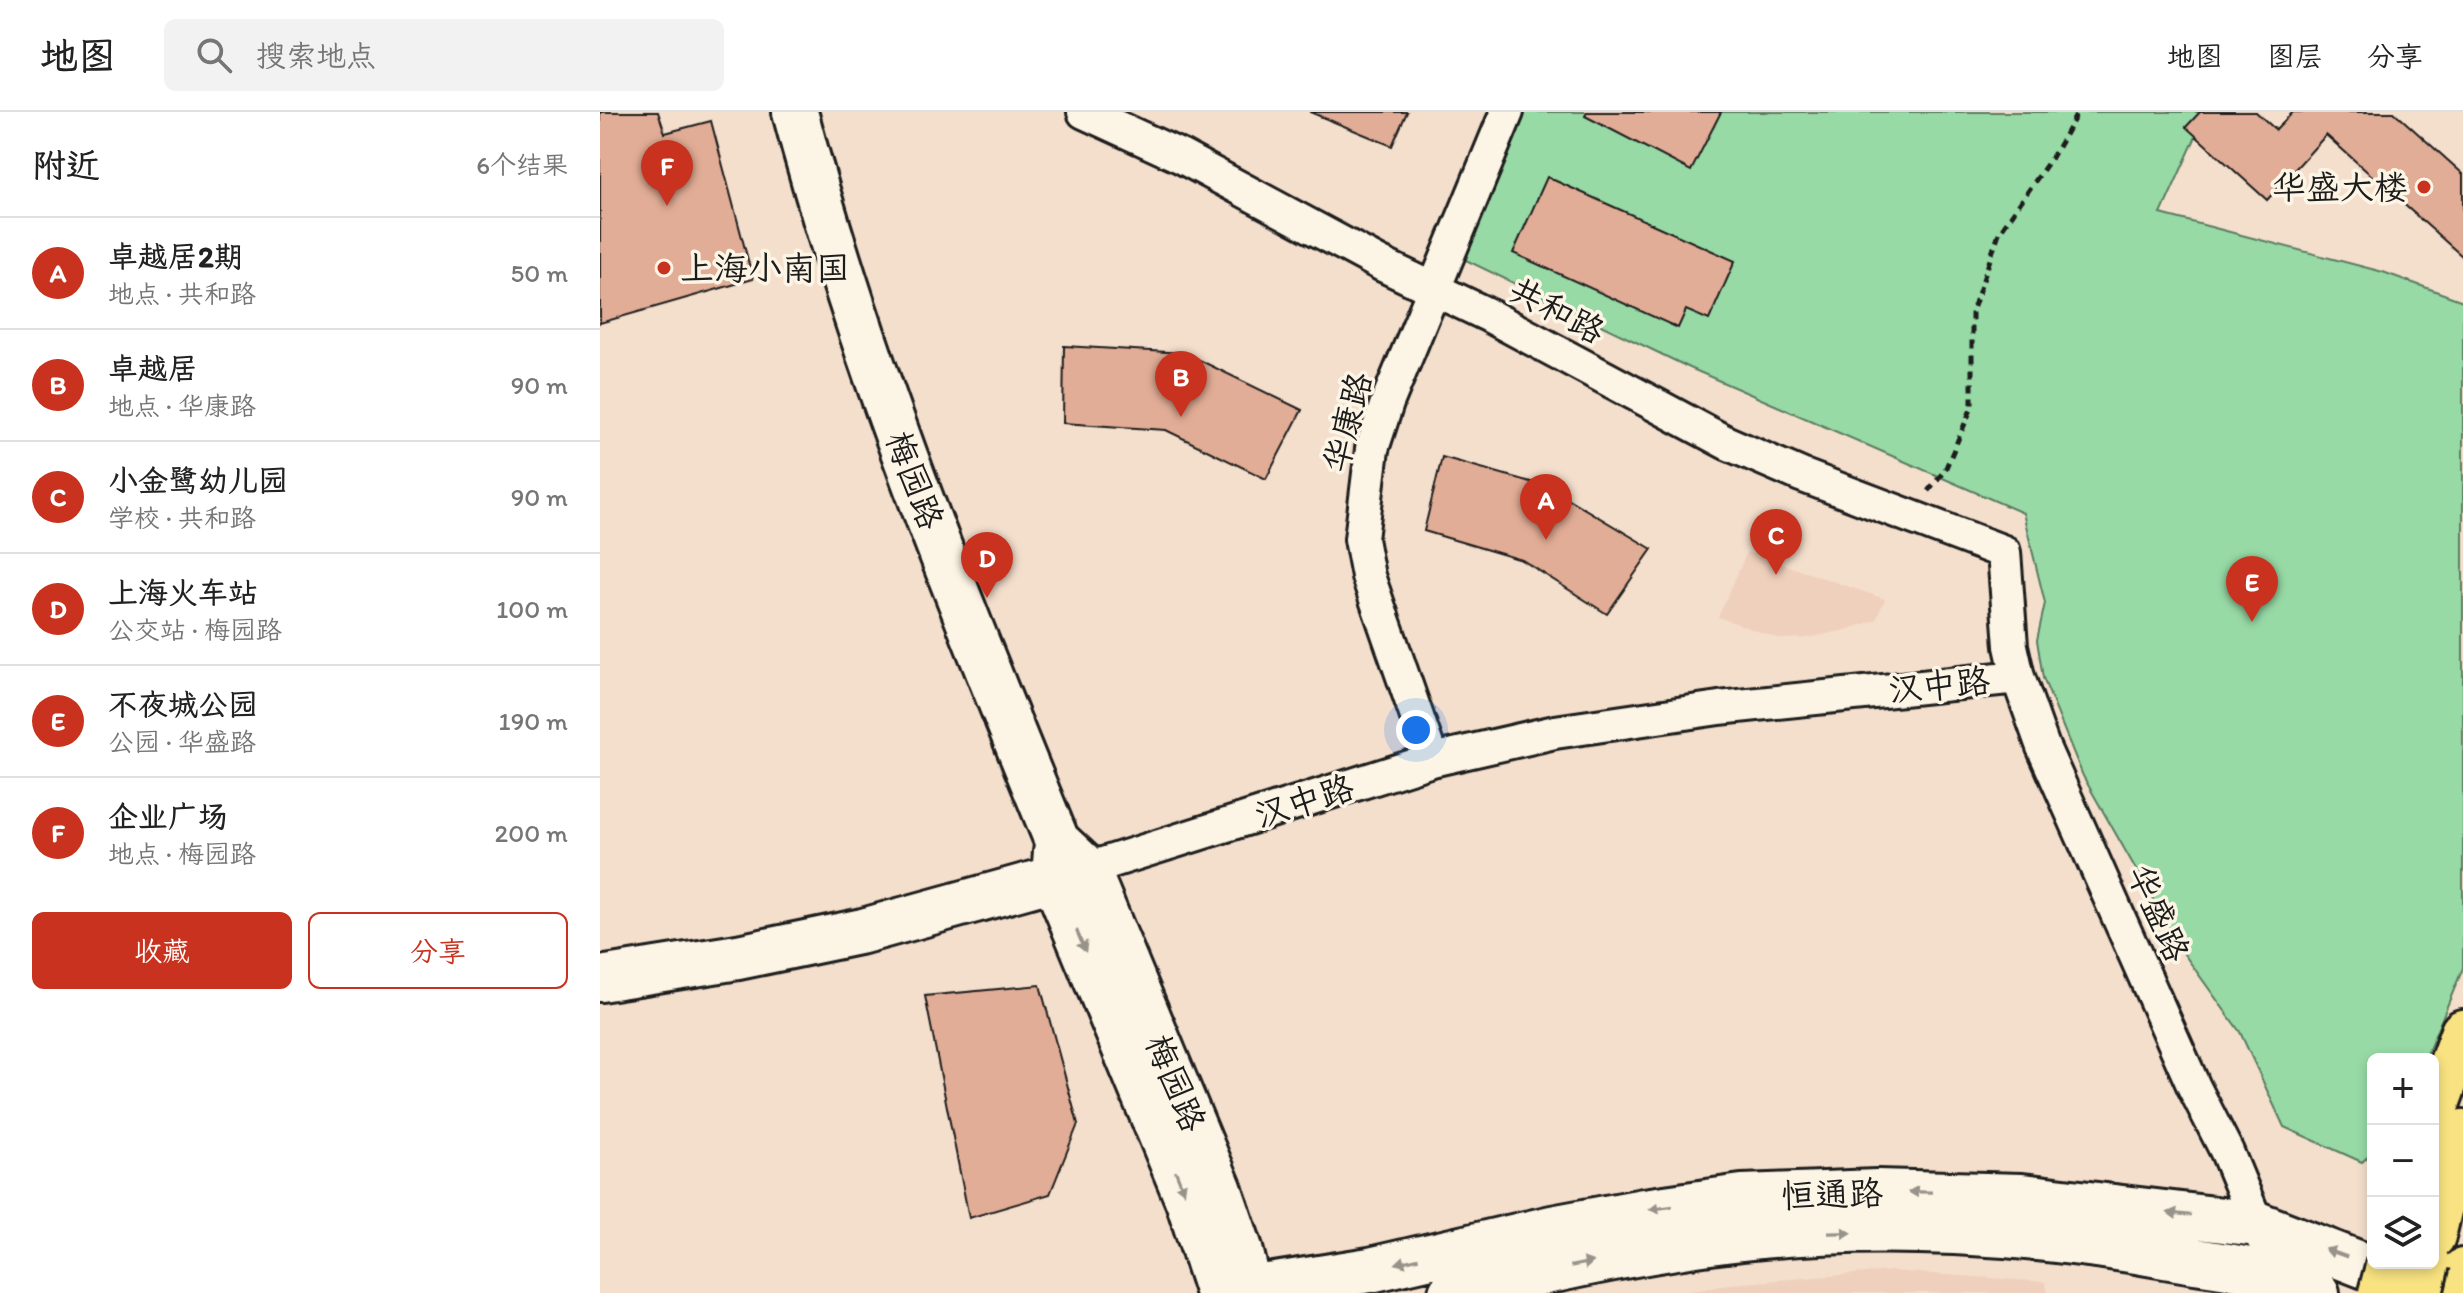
<!DOCTYPE html>
<html lang="zh">
<meta charset="utf-8">
<style>
body{margin:0;font-family:Itim,"LXGW WenKai TC",sans-serif;background:#f2f2f2;color:#222}
.controls{position:absolute;right:24px;bottom:24px;display:grid;overflow:hidden;border-radius:12px;box-shadow:0 4px 12px #0003}
.controls button{width:72px;height:72px;display:grid;place-items:center;padding:0;border:0;border-bottom:2px solid #e0e0e0;background:#fff;color:#222;font:40px sans-serif}
.you{position:absolute;left:816px;top:618px;width:28px;height:28px;margin:-20px;border:6px solid #fff;border-radius:50%;background:#1a73e8;box-shadow:0 0 0 12px #1a73e833}
.badge{display:grid;place-items:center;width:52px;height:52px;border-radius:50%;background:#c8321e;color:#fff;font-size:26px;font-weight:700}
.pin{position:absolute;translate:-50% -66px;filter:drop-shadow(0 2px 4px #0008)}
.pin::after{content:'';position:absolute;top:42px;width:28px;height:24px;background:inherit;clip-path:polygon(0 0,100% 0,50% 100%)}
.list{margin:0;padding:0;list-style:none}
h2{display:flex;justify-content:space-between;align-items:center;height:104px;margin:0;padding:0 32px;font-size:34px}
h2 small{font-size:26px;font-weight:400;color:#767676}
.list li{display:grid;grid-template-columns:52px 1fr auto;gap:24px;align-items:center;box-sizing:border-box;height:112px;padding:0 32px;border-top:2px solid #e0e0e0}
.list b{display:block;font-size:30px;white-space:nowrap}
.list p{margin:0;font-size:26px;white-space:nowrap;color:#767676}
.list em{font-size:26px;font-style:normal;color:#767676}
.actions{display:flex;gap:16px;padding:24px 32px}
.actions a{flex:1;padding:18px 0;border:2px solid #c8321e;border-radius:12px;text-align:center;font-size:28px;color:#c8321e}
.actions .main{background:#c8321e;color:#fff}
.icon{flex:none;width:44px;height:44px;fill:none;stroke:currentColor;stroke-width:2;stroke-linecap:round;stroke-linejoin:round}
.map{position:relative;flex:none;width:1863px;height:1181px;overflow:hidden}
header{display:flex;align-items:center;gap:48px;box-sizing:border-box;height:112px;padding:0 40px;background:#fff;border-bottom:2px solid #e0e0e0}
header strong{font-size:38px}
nav{display:flex;gap:44px;margin-inline-start:auto;font-size:28px}
.search{width:560px;height:72px;background:#f2f2f2;display:flex;align-items:center;gap:20px;box-sizing:border-box;padding:0 28px;border-radius:12px;color:#767676;font-size:30px}
main{display:flex}
aside{flex:1;background:#fff}
.map>svg:first-child{display:block}
.built{fill:#efd0bc}
.green{fill:#97daa6;stroke:#5a7b61;stroke-width:2}
.building{fill:#e2ad96;stroke:#1c1c1c;stroke-width:2}
.lines{fill:none;stroke-linecap:round;stroke-linejoin:round}
.street-casing{stroke:#1c1c1c;stroke-width:38}
.secondary-casing{stroke:#1c1c1c;stroke-width:50}
.primary-casing{stroke:#1c1c1c;stroke-width:50}
.highway-casing{stroke:#1c1c1c;stroke-width:50}
.path{stroke:#1c1c1c;stroke-width:5;stroke-dasharray:8 6;stroke-linecap:butt}
.street{stroke:#fcf5e5;stroke-width:32}
.secondary{stroke:#fcf5e5;stroke-width:44}
.primary{stroke:#f8e281;stroke-width:44}
.highway{stroke:#f8e281;stroke-width:44}
.primary-bridge-casing{stroke:#1c1c1c;stroke-width:50;stroke-linecap:butt}
.highway-bridge-casing{stroke:#1c1c1c;stroke-width:50;stroke-linecap:butt}
.primary-bridge{stroke:#f8e281;stroke-width:44}
.highway-bridge{stroke:#f8e281;stroke-width:44}
.oneway{fill:#97938b}
.poi-dot{fill:#c8321e;stroke:#fcf5e5;stroke-width:3}
.labels{text-anchor:middle;stroke-width:7;stroke-linejoin:round;paint-order:stroke}
.poi-label{font-size:34px;fill:#1c1c1c;stroke:#fcf5e5;text-anchor:end}
.street-label{font-size:34px;fill:#1c1c1c;stroke:#fcf5e5}
</style>
<header>
<strong>地图</strong>
<div class="search"><svg class="icon" aria-label="search" viewBox="0 0 24 24"><circle cx="10" cy="10" r="6"/><path d="M15 15l6 6"/></svg>搜索地点</div>
<nav><a>地图</a><a>图层</a><a>分享</a></nav>
</header>
<main>
<aside>
<h2>附近<small>6个结果</small></h2>
<ul class="list">
<li><span class="badge">A</span><div><b>卓越居2期</b><p>地点 · 共和路</p></div><em>50 m</em></li>
<li><span class="badge">B</span><div><b>卓越居</b><p>地点 · 华康路</p></div><em>90 m</em></li>
<li><span class="badge">C</span><div><b>小金鹭幼儿园</b><p>学校 · 共和路</p></div><em>90 m</em></li>
<li><span class="badge">D</span><div><b>上海火车站</b><p>公交站 · 梅园路</p></div><em>100 m</em></li>
<li><span class="badge">E</span><div><b>不夜城公园</b><p>公园 · 华盛路</p></div><em>190 m</em></li>
<li><span class="badge">F</span><div><b>企业广场</b><p>地点 · 梅园路</p></div><em>200 m</em></li>
</ul>
<div class="actions"><a class="main">收藏</a><a>分享</a></div>
</aside>
<div class="map">
<svg width="1863" height="1181" viewBox="0 0 1863 1181">
<rect width="100%" height="100%" fill="#f4dfcd"/>
<filter id="ink" filterUnits="userSpaceOnUse"><feTurbulence type="fractalNoise" baseFrequency=".0125" numOctaves="2"/><feDisplacementMap in="SourceGraphic" scale="16" xChannelSelector="R" yChannelSelector="G"/><feConvolveMatrix kernelMatrix="1 2 1 2 8 2 1 2 1" color-interpolation-filters="sRGB"/></filter>
<g filter="url(#ink)">
<path class="built" d="M1147 440 1285 487 1276 508 1246 518 1207 526 1180 527 1118 505Z
M1292 1159 1445 1170 1448 1181H1079L1128 1172Z"/>
<path class="green" d="M902 0H1607L1561 102 1783 160 1863 189V856L1825 947H1773V1040L1762 1050 1684 1015 1640 920 1584 842 1483 664 1443 566 1437 528 1445 491 1423 401 1090 256 841 136Z"/>
<path class="building" d="M0 0H58L65 21 111 9 153 167 0 211Z
M710 0H807L792 34Z
M987 0H1121L1091 59 985 4Z
M1600 0H1656L1676 18 1693 0H1794L1863 62V145L1726 23 1667 88 1586 15Z
M947 65 1135 149 1109 208 1086 198 1078 216 913 141Z
M464 234 585 241 702 298 666 367 566 318 463 311Z
M842 345 948 375 1052 437 1007 502 922 448 824 419Z
M440 873 478 1012 450 1082 369 1106 325 884Z"/>
<g class="lines">
<defs>
<path id="street" d="M484 0 582 45 781 152 886 202 1127 331 1201 363 1404 440 1411 534 1418 565 1443 635 1594 975 1627 1040 1663 1127
M832 648 768 464 761 427 772 337 787 291 907 0
M487 757 832 648 955 620 1119 596 1418 565"/>
<path id="secondary" d="M195 0C261 250 359 490 457 729L487 757 619 1076 640 1137 651 1181
M456 739 454 766 588 1089 618 1181
M0 867 138 845 263 819 487 757
M624 1181 770 1158 952 1116 1044 1099 1142 1085 1277 1080 1422 1084 1657 1112 1822 1176
M851 1181C948 1159 1044 1137 1143 1126 1279 1111 1430 1119 1565 1144 1602 1151 1642 1154 1678 1165 1692 1168 1705 1176 1717 1181"/>
<path id="primary" d="M1833 1003 1863 920"/>
<path id="highway" d="M1833 1124 1848 1061 1863 1020
M1858 1181 1863 1159"/>
</defs>
<use href="#street" class="street-casing"/>
<use href="#secondary" class="secondary-casing"/>
<use href="#primary" class="primary-casing"/>
<use href="#highway" class="highway-casing"/>
<path class="path" d="M1328 379 1345 358 1372 295V200L1399 121 1454 42 1478 0"/>
<use href="#street" class="street"/>
<use href="#secondary" class="secondary"/>
<use href="#primary" class="primary"/>
<use href="#highway" class="highway"/>
<defs>
<path id="primary-bridge" d="M1781 1181 1789 1151"/>
<path id="highway-bridge" d="M1820 1181 1827 1151"/>
</defs>
<use href="#primary-bridge" class="primary-bridge-casing"/>
<use href="#highway-bridge" class="highway-bridge-casing"/>
<use href="#primary-bridge" class="primary-bridge"/>
<use href="#highway-bridge" class="highway-bridge"/>
</g>
<defs><path id="oneway-solid" d="M-6-.8H1V-3.2L6.5 0L1 3.2V.8H-6Z" transform="scale(2)"/></defs>
<g class="oneway">
<use href="#oneway-solid" transform="translate(481 829) rotate(67)"/>
<use href="#oneway-solid" transform="translate(580 1070) rotate(68)"/>
<use href="#oneway-solid" transform="translate(1320 1080) rotate(-179)"/>
<use href="#oneway-solid" transform="translate(1061 1096) rotate(172)"/>
<use href="#oneway-solid" transform="translate(1579 1102) rotate(-173)"/>
<use href="#oneway-solid" transform="translate(1240 1121) rotate(-1)"/>
<use href="#oneway-solid" transform="translate(1736 1141) rotate(-160)"/>
<use href="#oneway-solid" transform="translate(807 1149) rotate(167)"/>
<use href="#oneway-solid" transform="translate(982 1152) rotate(-11)"/>
</g>
</g>
<g class="poi-dot">
<circle cx="1824" cy="75" r="8"/>
<circle cx="64" cy="156" r="8"/>
</g>
<g class="labels">
<g class="poi-label">
<text x="1808" y="87">华盛大楼</text>
<text x="80" y="168" text-anchor="start">上海小南国</text>
</g>
<g class="street-label">
<text transform="translate(957 198) rotate(28)" y="12">共和路</text>
<text transform="translate(747 310) rotate(-75)" y="12">华康路</text>
<text transform="translate(315 368) rotate(69)" y="12">梅园路</text>
<text transform="translate(1339 573) rotate(-6)" y="12">汉中路</text>
<text transform="translate(704 689) rotate(-18)" y="12">汉中路</text>
<text transform="translate(1559 801) rotate(66)" y="12">华盛路</text>
<text transform="translate(576 971) rotate(67)" y="12">梅园路</text>
<text transform="translate(1232 1082) rotate(-2)" y="12">恒通路</text>
</g>
</g>
</svg>
<div class="controls">
<button>+</button>
<button>−</button>
<button><svg class="icon" aria-label="layers" viewBox="0 0 24 24"><path d="M12 4l9 5-9 5-9-5zM3 14l9 5 9-5"/></svg></button>
</div>
<div class="you"></div>
<div class="pin badge" style="left:946px;top:428px">A</div>
<div class="pin badge" style="left:581px;top:305px">B</div>
<div class="pin badge" style="left:1176px;top:463px">C</div>
<div class="pin badge" style="left:387px;top:486px">D</div>
<div class="pin badge" style="left:1652px;top:510px">E</div>
<div class="pin badge" style="left:67px;top:94px">F</div>
</div>
</main>
